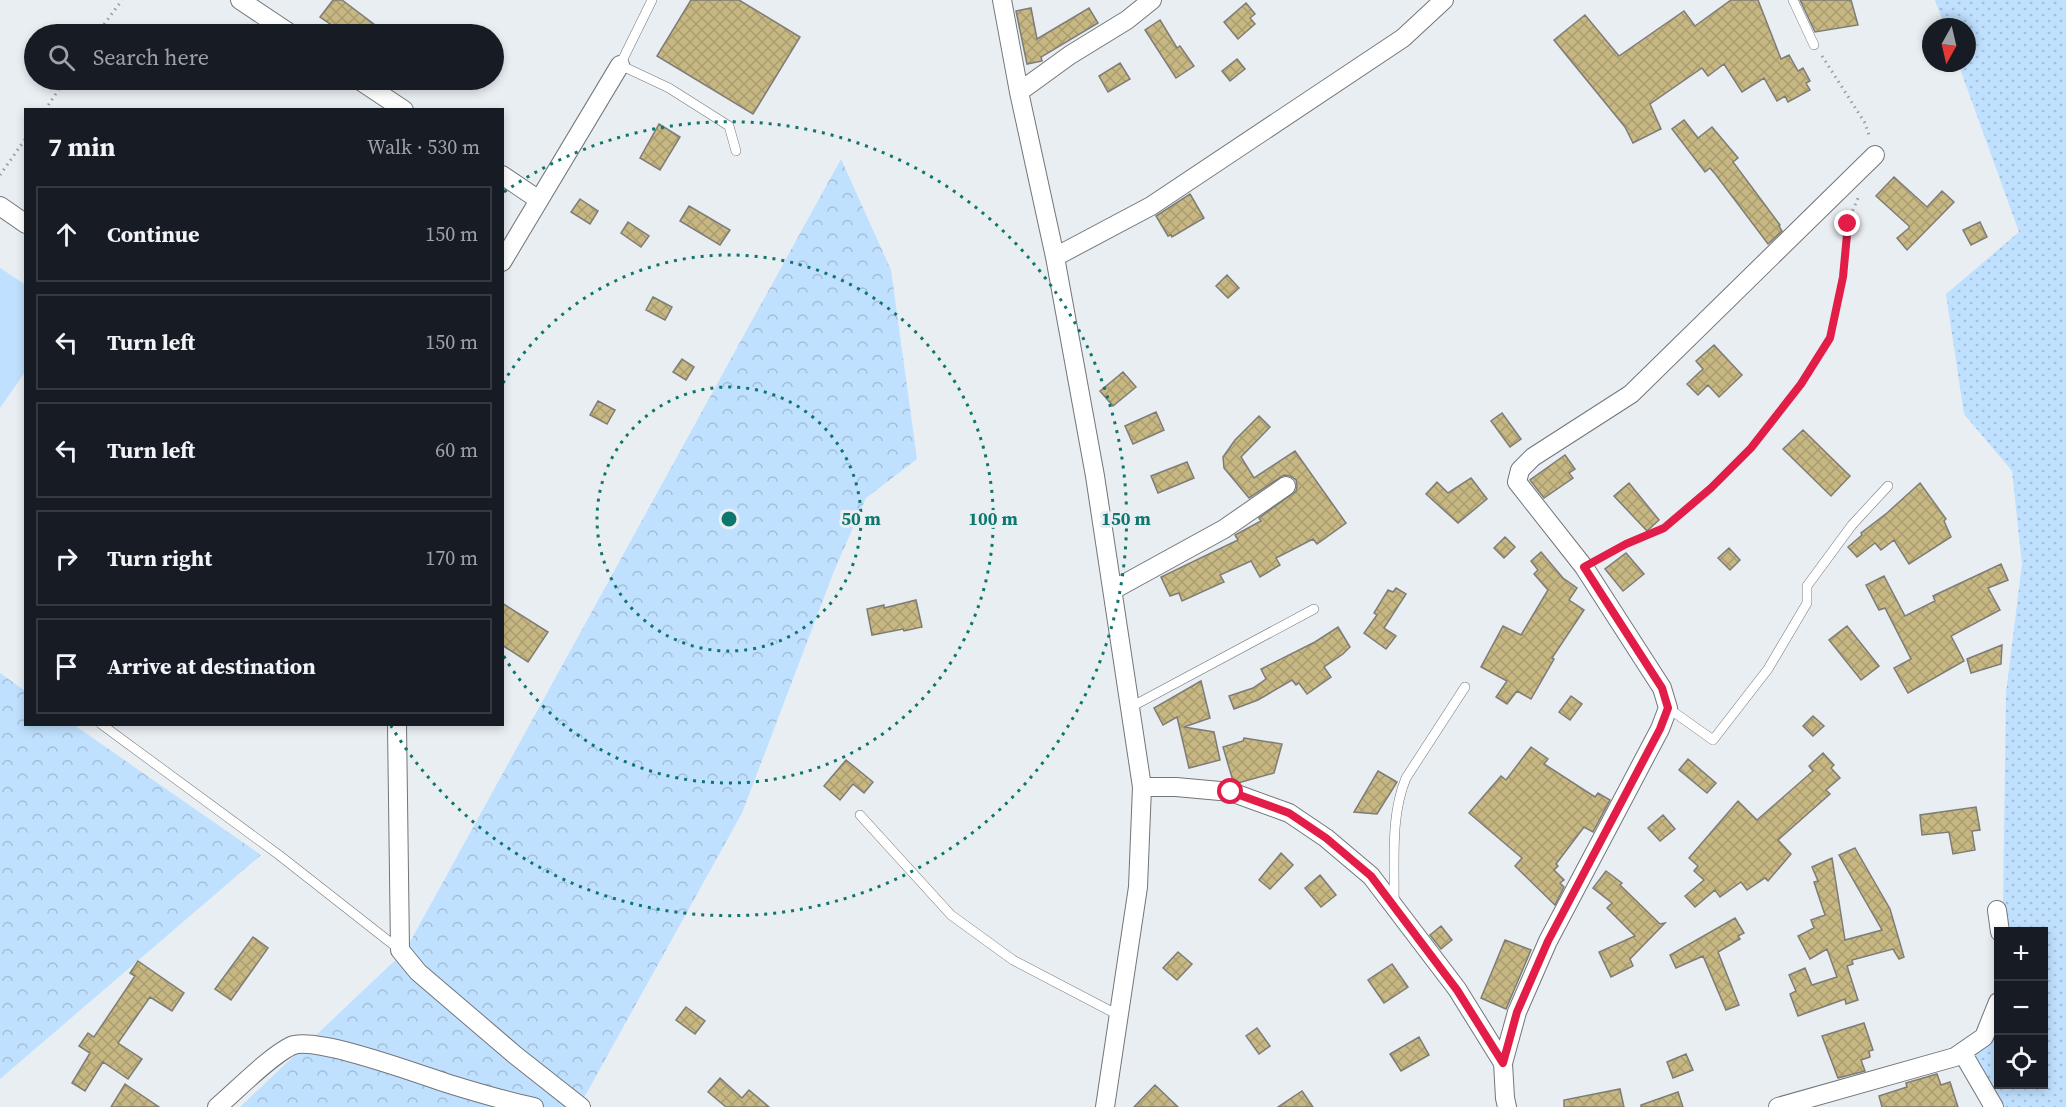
<!DOCTYPE html>
<meta charset="utf-8">
<style>
body{margin:0;font-family:"Source Serif 4",serif;background:#242831;color:#f1f3f6}
.controls{position:absolute;right:18px;bottom:18px;display:grid;overflow:hidden;border-radius:0px;box-shadow:0 3px 9px #0003}
.controls button{width:54px;height:54px;display:grid;place-items:center;padding:0;border:0;border-bottom:2px solid #363941;background:#171b24;color:#f1f3f6;font:30px sans-serif}
.compass{position:absolute;left:1922px;top:18px;width:54px;height:54px;border-radius:50%;background:#171b24;box-shadow:0 3px 9px #0003;rotate:188deg}
.stop{position:absolute;width:18px;height:18px;margin:-14px;border:4px solid #e11d48;border-radius:50%;background:#fff}
.stop.end{background:#e11d48;border-color:#fff;box-shadow:0 2px 6px #0008}
.list{margin:0;padding:0;list-style:none}
h2{display:flex;justify-content:space-between;align-items:center;height:78px;margin:0;padding:0 24px;font-size:26px}
h2 small{font-size:20px;font-weight:400;color:#9ea1a6}
.list li{display:grid;grid-template-columns:39px 1fr auto;gap:18px;align-items:center;box-sizing:border-box;height:96px;margin:0 12px 12px;padding:0 12px;border:2px solid #363941;border-radius:0px}
.list b{display:block;font-size:22px;white-space:nowrap}
.list em{font-size:20px;font-style:normal;color:#9ea1a6}
.icon{flex:none;width:33px;height:33px;fill:none;stroke:currentColor;stroke-width:2;stroke-linecap:round;stroke-linejoin:round}
.map{position:relative;flex:none;width:2066px;height:1107px;overflow:hidden}
.search{position:absolute;background:#171b24;box-shadow:0 3px 9px #0003;left:24px;top:24px;width:480px;height:66px;display:flex;align-items:center;gap:15px;box-sizing:border-box;padding:0 21px;border-radius:33px;color:#9ea1a6;font-size:22px}
.panel{position:absolute;background:#171b24;box-shadow:0 3px 9px #0003;left:24px;top:108px;width:480px;height:618px;border-radius:0px}
.map>svg:first-child{display:block}
.forest{fill:url(#forest-crowns)}
.park{fill:#bfe0fe}
.garden{fill:url(#garden-dots)}
.building{fill:url(#building-cross-hatch);stroke:#7e7c77;stroke-width:1.5}
.lines{fill:none;stroke-linecap:round;stroke-linejoin:round}
.service-casing{stroke:#71767a;stroke-width:10}
.minor-casing{stroke:#71767a;stroke-width:20}
.path{stroke:#989b9f;stroke-width:3;stroke-dasharray:1.5 4.5;stroke-linecap:butt}
.service{stroke:#fff;stroke-width:9}
.minor{stroke:#fff;stroke-width:18}
.route{stroke:#e11d48;stroke-width:8}
.ring{fill:none;stroke:#0f766e;stroke-width:3;stroke-dasharray:3 6}
.centre{fill:#0f766e;stroke:#e9eef3;stroke-width:3}
.ring-label{font-size:18px;text-anchor:middle;font-weight:bold;fill:#0f766e;stroke:#e9eef3;stroke-width:6;stroke-linejoin:round;paint-order:stroke}
</style>
<div class="map">
<svg width="2066" height="1107" viewBox="0 0 2066 1107">
<defs>
<pattern id="forest-crowns" width="20" height="18" patternUnits="userSpaceOnUse" patternTransform="scale(1.5)"><rect width="20" height="18" fill="#bfe0fe"/><path d="M2 6a3 3 0 1 1 6 0M12 15a3 3 0 1 1 6 0" fill="none" stroke="#a3bfd8"/></pattern>
<pattern id="garden-dots" width="8" height="8" patternUnits="userSpaceOnUse" patternTransform="scale(1.5)"><rect width="8" height="8" fill="#bfe0fe"/><path d="M2 2h.1M6 6h.1" fill="none" stroke="#a3bfd8" stroke-width="1.8" stroke-linecap="round"/></pattern>
<pattern id="building-cross-hatch" width="8" height="8" patternUnits="userSpaceOnUse" patternTransform="scale(1.5)"><rect width="8" height="8" fill="#c7b782"/><path d="M0 0l8 8M0 8l8-8" fill="none" stroke="#aa9c6f"/></pattern>
</defs>
<rect width="100%" height="100%" fill="#e9eef3"/>
<path class="forest" d="M841 159 891 270 917 459 866 498 834 571 742 813 586 1094 578 1107H240L405 951Z
M0 673 25 691 26 724 74 725 261 855 0 1079Z"/>
<path class="park" d="M0 268 26 285 25 372 0 408Z"/>
<path class="garden" d="M1935 0H2066V1107H2002L1971 1054 1998 1021V1084H2044V932L2005 931 2003 906 2006 693 2022 564 2012 471 1964 414 1946 294 2019 232 1958 63H1967V27H1945Z"/>
<path class="building" d="M333 0H342L375 25 368 34H345L320 17Z
M691 0H739L800 37 753 114 657 56Z
M1731 0H1758L1781 59 1789 55 1798 71 1803 68 1810 81 1806 83 1810 90 1788 102 1785 96 1777 101 1764 78 1742 92 1724 64 1708 76 1702 68 1650 104 1661 129 1633 143 1625 127 1554 40 1585 15 1619 56 1684 11 1695 26Z
M1800 0H1851L1858 25 1815 32Z
M1246 3 1255 14 1250 18 1255 24 1238 39 1224 22Z
M1031 8 1037 39 1089 8 1098 23 1041 57 1042 61 1027 64 1016 11Z
M1160 20 1177 48 1180 46 1194 66 1176 78 1145 30Z
M1237 59 1245 69 1230 81 1222 71Z
M1120 63 1130 79 1108 92 1099 76Z
M1684 120 1698 138 1712 127 1738 158 1733 162 1780 225 1779 226 1782 231 1768 244 1716 175 1710 168 1705 172 1672 129Z
M659 124 680 137 660 170 640 158Z
M1894 177 1927 207 1942 191 1954 202 1907 250 1897 238 1909 228V226L1876 196Z
M1190 194 1204 218 1172 237 1171 235 1168 236 1156 216Z
M580 199 598 211 590 224 571 212Z
M689 206 730 230 720 245 680 221Z
M628 222 649 236 641 247 621 233Z
M1980 222 1987 237 1971 245 1963 230Z
M1227 275 1239 288 1228 298 1216 286Z
M653 297 672 307 665 320 646 310Z
M1714 345 1742 375 1719 397 1708 385 1698 395 1687 384 1703 369 1696 361Z
M682 359 694 367 686 380 673 372Z
M1123 372 1136 387 1113 406 1100 391Z
M598 401 615 410 607 424 590 415Z
M1156 412 1164 430 1133 444 1125 426Z
M1502 413 1521 439 1510 447 1491 421Z
M1259 416 1270 427 1241 457 1254 478 1295 451 1346 523 1317 544 1313 539 1276 558 1280 565 1260 577 1251 561 1220 575 1224 582 1182 601 1179 593 1170 596 1161 577 1238 540 1235 535 1261 521 1259 518 1296 491 1297 486 1296 480 1290 476 1284 475 1249 498 1224 468 1223 457 1235 440Z
M1803 430 1850 476 1831 496 1783 449Z
M1565 455 1575 469 1569 473 1573 478 1544 498 1530 480Z
M1187 462 1194 478 1158 493 1151 476Z
M1471 478 1487 499 1458 523 1426 494 1437 482 1448 493Z
M1629 483 1659 520 1647 531 1614 496Z
M1920 483 1946 519 1944 521 1951 537 1909 564 1894 540 1881 550 1875 543 1857 557 1848 547 1862 535 1861 533 1887 513Z
M1505 537 1515 547 1504 558 1494 548Z
M1729 548 1740 560 1730 570 1718 558Z
M1541 552 1563 578 1577 588 1569 600 1584 610 1552 658 1554 659 1531 699 1517 691 1507 704 1496 697 1507 681 1481 667 1503 626 1521 635 1548 590 1534 574 1538 570 1531 561Z
M1626 553 1644 574 1623 591 1605 569Z
M2001 564 2008 580 1988 588 2000 610 1951 636 1964 661 1908 693 1894 668 1911 659 1885 608 1879 610 1866 585 1884 576 1905 616 1935 601 1933 596Z
M1396 588 1406 594 1384 628 1396 636 1386 649 1364 633 1377 615 1374 613 1388 590 1393 592Z
M916 600 922 627 904 631 903 629 872 635 867 609 884 605V608Z
M502 603 548 632 528 662 502 645Z
M1847 626 1879 666 1861 680 1829 640Z
M1338 627 1350 647 1343 654 1324 667 1331 677 1307 694 1299 683 1296 685 1292 680 1258 700 1234 709 1229 696 1253 688 1266 679 1261 669 1315 642Z
M2002 645 2001 664 1971 673 1967 659Z
M1201 681 1210 718 1184 727 1214 732 1220 760 1189 768 1177 717 1163 725 1154 708Z
M1571 696 1582 704 1570 720 1559 712Z
M1813 716 1824 726 1813 736 1803 726Z
M1244 738 1282 744 1274 773 1238 783 1233 781 1223 747 1243 741Z
M1531 747 1548 759 1544 764 1595 797 1598 793 1610 800 1593 832 1584 827 1556 864 1558 866 1554 870 1564 880 1560 883 1564 887 1555 905 1515 866 1522 858 1469 813 1501 776 1506 780Z
M1823 753 1834 765 1831 768 1840 778 1826 790 1830 794 1778 840 1791 854 1768 881 1765 878 1747 890 1741 882 1720 897 1715 890 1695 907 1685 896 1704 880 1694 871 1698 866 1689 858 1738 801 1757 820 1813 771 1809 766Z
M1688 759 1716 783 1707 793 1679 770Z
M846 760 873 782 864 793 853 784 840 800 824 786Z
M1378 771 1397 782 1377 814 1354 812Z
M1976 807 1980 830 1972 831 1975 850 1953 854 1949 832 1922 835 1920 815Z
M1663 815 1675 829 1660 841 1648 828Z
M1855 848 1890 909 1904 957 1899 959 1893 949 1852 960 1853 964 1847 966 1858 1000 1846 1004 1845 999 1798 1016 1790 994 1796 991 1789 975 1805 968 1812 985 1837 977 1827 949 1810 959 1798 936 1814 928 1811 920 1825 915 1814 882 1818 881 1812 867 1832 858 1845 940 1882 930 1839 855Z
M1281 853 1293 865 1270 889 1259 880Z
M1606 871 1622 883 1620 885 1660 924 1665 923 1630 959 1633 966 1611 977 1599 952 1635 936 1607 908 1612 903 1593 888Z
M1320 875 1336 895 1321 907 1305 888Z
M1735 918 1744 933 1738 936 1740 939 1718 952 1739 1005 1726 1010 1703 956 1676 968 1670 955Z
M1441 926 1452 940 1441 949 1430 935Z
M253 937 268 948 231 1000 215 989Z
M1505 940 1531 950 1506 1009 1481 998Z
M1178 952 1192 964 1177 980 1163 968Z
M138 961 184 993 172 1011 150 997 118 1043 142 1059 128 1079 103 1062 85 1091 72 1083 90 1053 79 1046 88 1033 94 1037 135 976 130 973Z
M1392 964 1408 987 1384 1003 1368 980Z
M686 1007 705 1021 695 1034 676 1020Z
M1864 1023 1873 1050 1869 1051 1870 1057 1861 1060 1865 1071 1838 1078 1822 1036Z
M1257 1028 1270 1046 1259 1054 1246 1036Z
M1419 1037 1429 1055 1401 1071 1390 1054Z
M1686 1054 1693 1070 1673 1078 1667 1062Z
M1937 1074 1941 1085 1950 1082 1958 1107H1882L1879 1096 1907 1087 1906 1083Z
M720 1078 742 1098 749 1090 769 1107H726L708 1092Z
M125 1084 159 1107H111Z
M1155 1085 1178 1107H1134Z
M1620 1089 1624 1107H1564V1100Z
M1302 1091 1313 1107H1278Z
M1678 1092 1683 1107H1641V1105Z"/>
<g class="lines">
<defs>
<path id="service" d="M652 0 620 65 669 88 729 126 736 151
M1793 0 1814 45
M1131 707 1314 609
M1668 708 1713 740 1768 669 1807 603V586L1852 525 1888 486
M101 724 279 855 400 950
M860 815 951 915 1013 960 1120 1016
M1394 903C1395 862 1390 816 1406 778L1465 687"/>
<path id="minor" d="M240 0 291 34
M1002 0 1019 92 1055 257 1095 476 1142 787 1138 887 1105 1107
M359 80 404 110
M1019 92 1070 55 1127 20 1152 0
M502 175 539 200
M0 206 26 224
M1055 257 1151 206 1403 38 1444 0
M502 262 620 65
M1113 590 1224 529 1286 486
M397 724 400 950 418 972 515 1055 581 1107
M1142 787H1176L1231 792 1289 813 1326 838 1371 876 1457 989 1503 1063
M1997 910 2000 932
M1962 1052 1994 1107
M217 1107C237 1090 269 1057 291 1046 313 1035 419 1074 446 1083 475 1092 505 1101 534 1107
M1507 1107 1505 1098 1503 1063 1517 1012 1548 941 1660 729 1668 708 1662 688 1584 567 1517 482 1520 470 1533 457 1631 394 1875 155
M1778 1107 1955 1057 1984 1037 1998 1002"/>
</defs>
<use href="#service" class="service-casing"/>
<use href="#minor" class="minor-casing"/>
<path class="path" d="M97 34 122 0
M1822 56 1865 123 1870 138
M45 110 65 80
M0 175 26 138
M1599 559 1626 544 1664 528 1711 488 1751 448 1801 384 1830 338 1843 277 1847 224 1858 198"/>
<use href="#service" class="service"/>
<use href="#minor" class="minor"/>
</g>
<g class="lines">
<path class="route" d="M1231 792 1289 813 1326 838 1371 876 1457 990 1503 1063 1517 1012 1548 941 1660 729 1668 708 1662 688 1584 567 1626 544 1664 528 1711 488 1751 448 1801 384 1830 338 1843 277 1848 224"/>
</g>
<g class="ring">
<circle cx="729" cy="519" r="132"/>
<path d="M503 383A264 264 0 1 1 503 655"/>
<path d="M504 192A397 397 0 1 1 391 726"/>
</g>
<circle cx="729" cy="519" r="9" class="centre"/>
<g class="ring-label">
<text x="861" y="525">50 m</text>
<text x="993" y="525">100 m</text>
<text x="1126" y="525">150 m</text>
</g>
</svg>
<div class="controls">
<button>+</button>
<button>−</button>
<button><svg class="icon" aria-label="locate" viewBox="0 0 24 24"><circle cx="12" cy="12" r="6"/><path d="M12 2v4M12 18v4M2 12h4M18 12h4"/></svg></button>
</div>
<svg class="compass" viewBox="-18 -18 36 36"><path d="M0-13l5 13h-10z" fill="#e53935"/><path d="M0 13l5-13h-10z" fill="#9ea1a6"/></svg>
<div class="stop" style="left:1231px;top:792px"></div>
<div class="stop end" style="left:1848px;top:224px"></div>
<div class="search"><svg class="icon" aria-label="search" viewBox="0 0 24 24"><circle cx="10" cy="10" r="6"/><path d="M15 15l6 6"/></svg>Search here</div>
<section class="panel">
<h2>7 min<small>Walk · 530 m</small></h2>
<ul class="list">
<li><svg class="icon" aria-label="ahead" viewBox="0 0 24 24"><path d="M12 20V5M6 11l6-6 6 6"/></svg><div><b>Continue</b></div><em>150 m</em></li>
<li><svg class="icon" aria-label="left" viewBox="0 0 24 24"><path d="M17 20v-9H6M10 6l-5 5 5 5"/></svg><div><b>Turn left</b></div><em>150 m</em></li>
<li><svg class="icon" aria-label="left" viewBox="0 0 24 24"><path d="M17 20v-9H6M10 6l-5 5 5 5"/></svg><div><b>Turn left</b></div><em>60 m</em></li>
<li><svg class="icon" aria-label="right" viewBox="0 0 24 24"><path d="M7 20v-9h11M14 6l5 5-5 5"/></svg><div><b>Turn right</b></div><em>170 m</em></li>
<li><svg class="icon" aria-label="arrive" viewBox="0 0 24 24"><path d="M6 21V4h12l-3 4 3 4H6"/></svg><div><b>Arrive at destination</b></div></li>
</ul>
</section>
</div>
